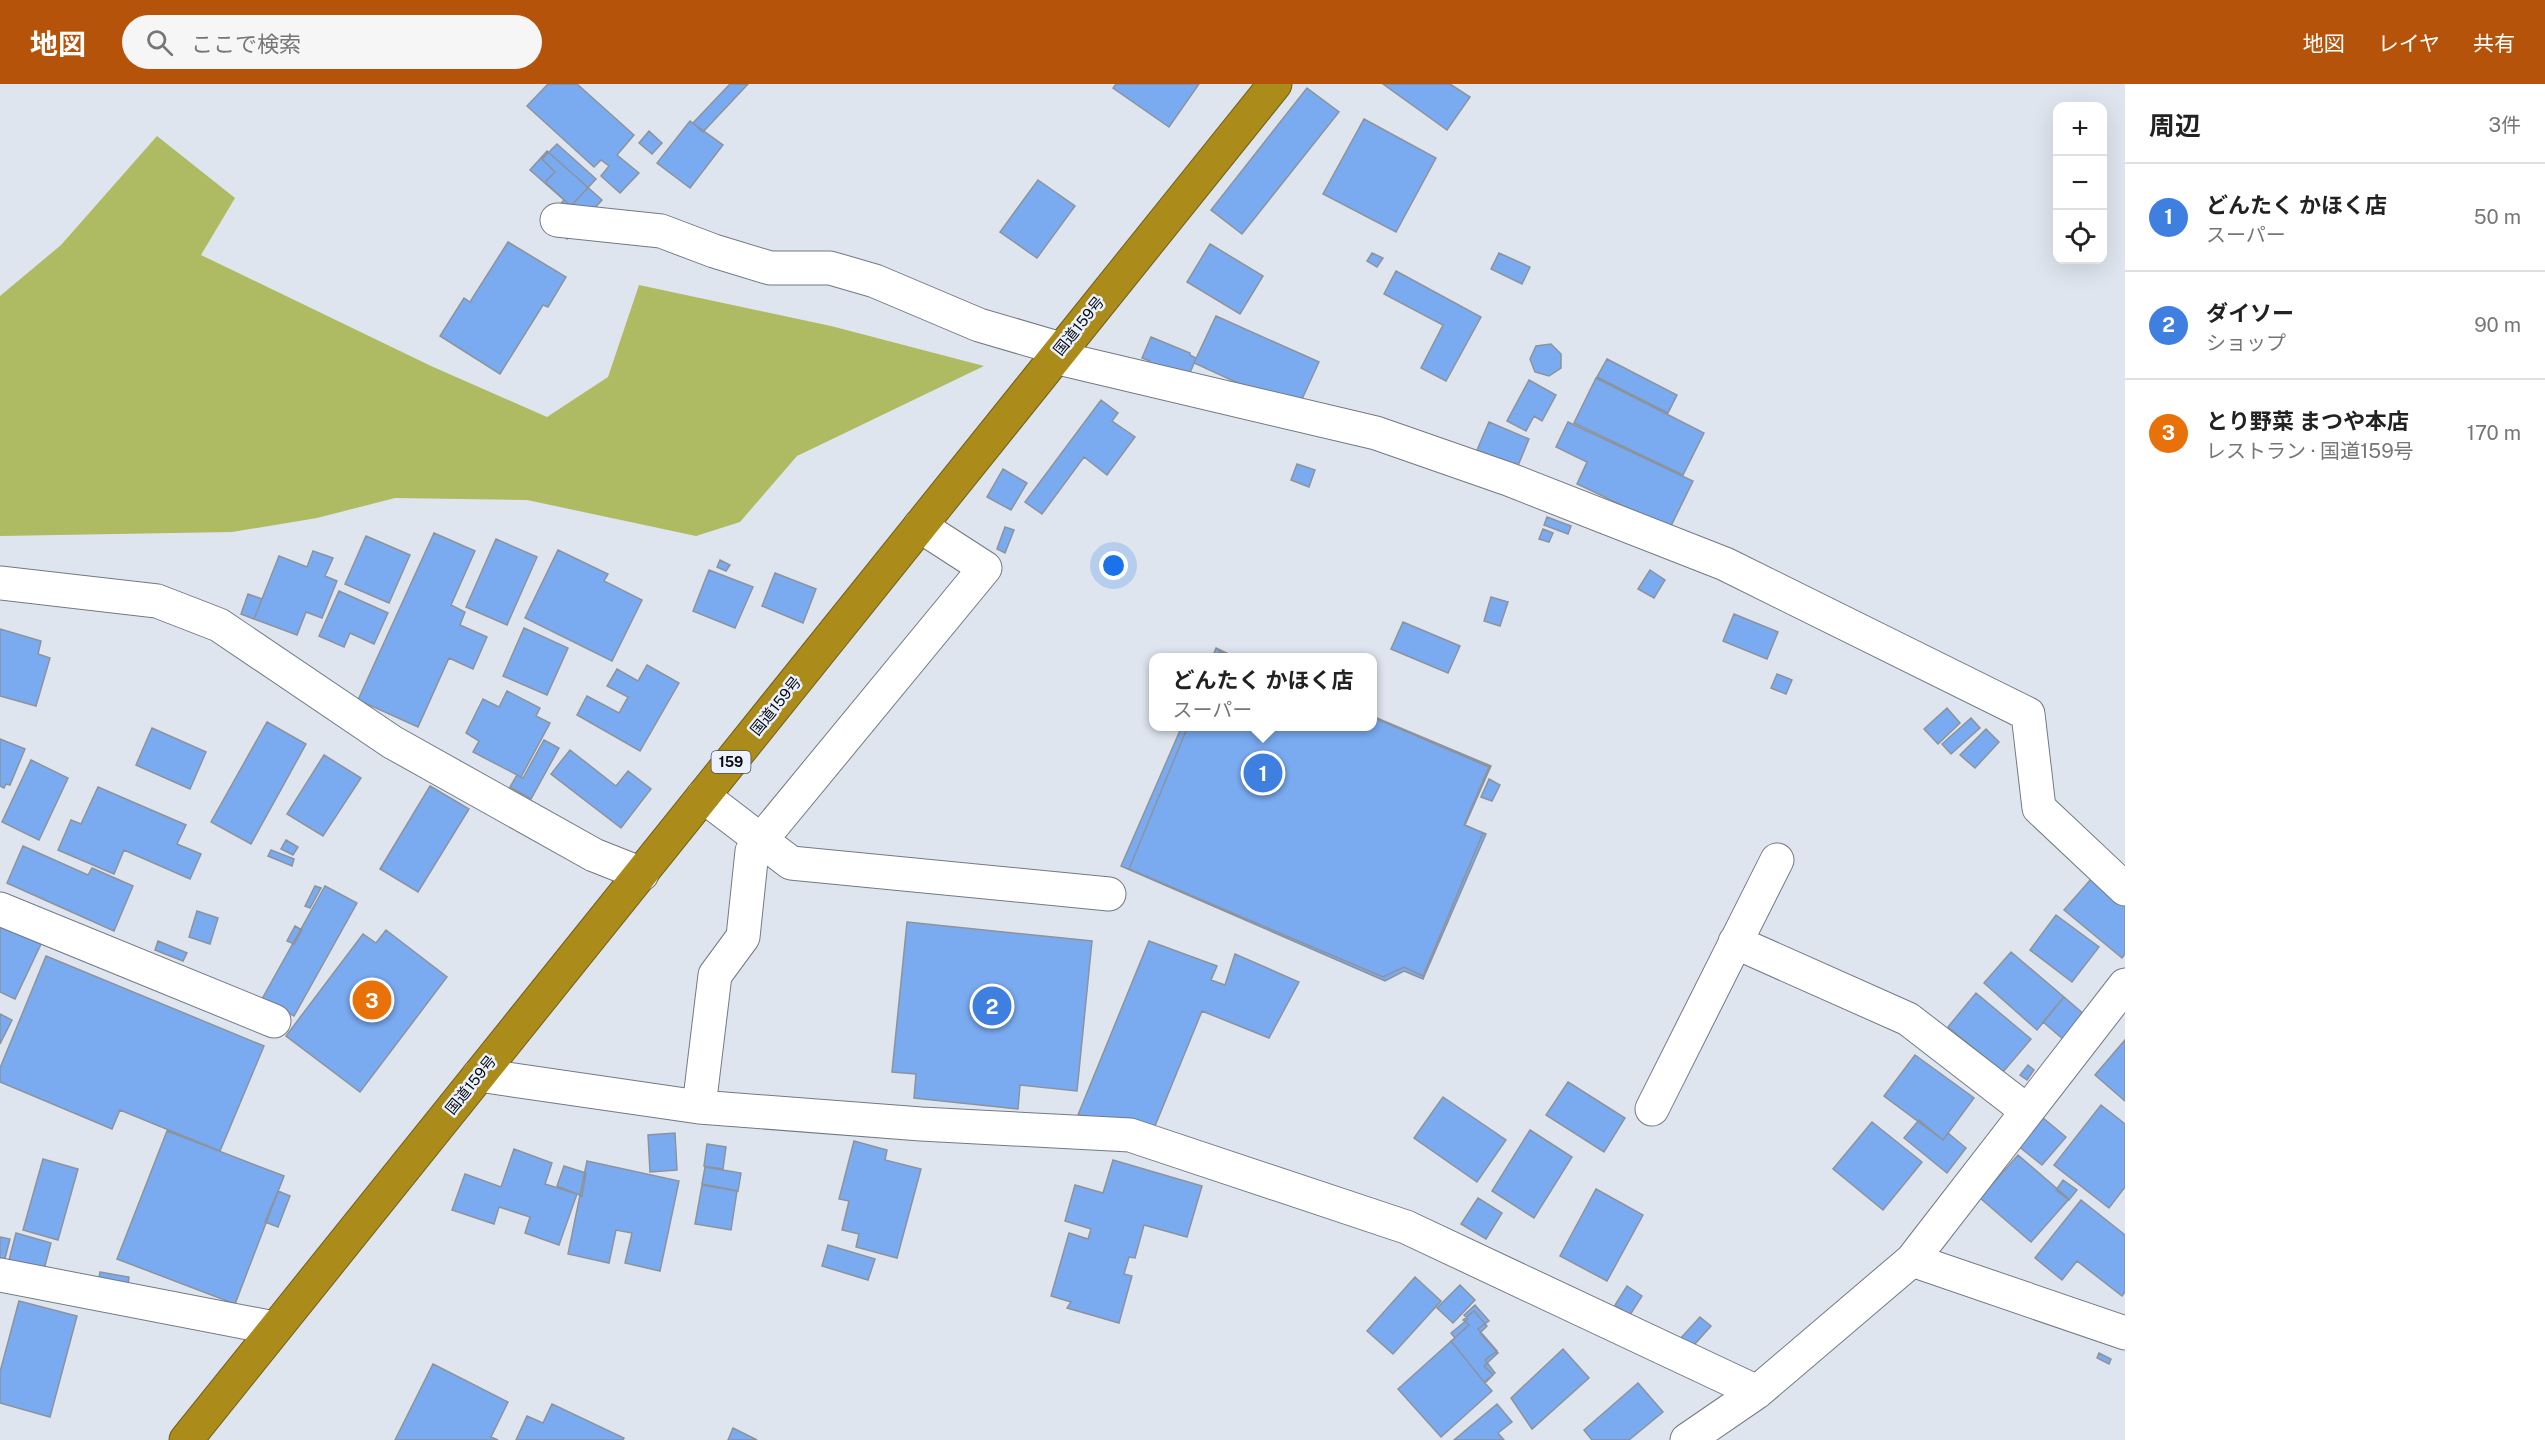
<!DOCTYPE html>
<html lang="ja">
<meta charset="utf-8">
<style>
body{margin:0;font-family:"Public Sans","Noto Sans JP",sans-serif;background:#f6f6f6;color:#222}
.controls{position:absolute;right:18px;top:18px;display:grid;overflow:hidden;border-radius:12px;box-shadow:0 6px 24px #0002}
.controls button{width:54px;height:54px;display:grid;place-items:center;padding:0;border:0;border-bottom:2px solid #e0e0e0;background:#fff;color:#222;font:30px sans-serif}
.you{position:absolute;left:1114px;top:482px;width:21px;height:21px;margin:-15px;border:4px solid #fff;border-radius:50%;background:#1a73e8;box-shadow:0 0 0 9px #1a73e833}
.badge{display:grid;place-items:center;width:39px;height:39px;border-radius:50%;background:#b45309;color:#fff;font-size:20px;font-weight:700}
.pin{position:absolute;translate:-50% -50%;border:3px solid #fff;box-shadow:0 2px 6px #0006}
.popup{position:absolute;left:1149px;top:569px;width:228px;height:78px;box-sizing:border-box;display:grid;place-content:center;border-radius:12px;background:#fff;filter:drop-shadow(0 2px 4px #0005);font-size:20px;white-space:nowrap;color:#767676}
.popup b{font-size:22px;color:#222}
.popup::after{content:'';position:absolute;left:50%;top:100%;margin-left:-12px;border:12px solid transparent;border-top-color:#fff}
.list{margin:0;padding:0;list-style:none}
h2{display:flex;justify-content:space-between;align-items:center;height:78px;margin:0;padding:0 24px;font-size:26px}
h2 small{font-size:20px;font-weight:400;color:#767676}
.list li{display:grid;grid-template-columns:39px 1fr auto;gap:18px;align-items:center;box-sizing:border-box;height:108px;padding:0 24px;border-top:2px solid #e0e0e0}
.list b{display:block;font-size:22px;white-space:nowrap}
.list p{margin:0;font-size:20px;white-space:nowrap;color:#767676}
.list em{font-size:20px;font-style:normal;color:#767676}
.icon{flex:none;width:33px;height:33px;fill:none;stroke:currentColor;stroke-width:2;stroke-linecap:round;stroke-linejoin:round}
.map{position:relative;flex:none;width:2125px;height:1356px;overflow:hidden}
header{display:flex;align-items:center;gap:36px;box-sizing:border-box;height:84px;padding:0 30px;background:#b45309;color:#fff}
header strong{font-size:28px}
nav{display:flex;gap:33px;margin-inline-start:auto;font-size:21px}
.search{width:420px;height:54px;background:#f6f6f6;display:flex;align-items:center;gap:15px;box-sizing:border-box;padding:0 21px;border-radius:33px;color:#767676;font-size:22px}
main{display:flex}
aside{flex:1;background:#fff}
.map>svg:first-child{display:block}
.forest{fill:#aebb62}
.building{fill:#7aabf1;stroke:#8c939c;stroke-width:1.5}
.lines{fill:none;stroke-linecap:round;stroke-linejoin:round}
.minor-casing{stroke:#737983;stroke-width:35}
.highway-casing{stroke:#735f16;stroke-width:35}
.minor{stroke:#fff;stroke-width:33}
.highway{stroke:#ab8b1a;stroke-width:33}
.labels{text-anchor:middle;stroke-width:5;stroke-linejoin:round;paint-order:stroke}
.shield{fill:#ebf2fd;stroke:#4e5157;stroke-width:1.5}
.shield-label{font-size:14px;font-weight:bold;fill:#0a0c10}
.street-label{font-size:15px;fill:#0a0c10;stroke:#ebf2fd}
</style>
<header>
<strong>地図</strong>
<div class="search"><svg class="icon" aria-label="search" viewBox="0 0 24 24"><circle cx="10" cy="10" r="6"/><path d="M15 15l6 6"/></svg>ここで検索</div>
<nav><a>地図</a><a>レイヤ</a><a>共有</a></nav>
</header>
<main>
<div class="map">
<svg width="2125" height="1356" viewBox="0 0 2125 1356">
<rect width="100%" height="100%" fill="#dee5ef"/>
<path class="forest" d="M157 52 235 114 201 171 431 282 547 333 608 293 639 201 831 242 984 282 797 372 740 438 696 452 527 416 395 414 317 434 232 448 0 452V212L61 161Z"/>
<path class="building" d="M548 0H577L634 51 617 71 639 89 620 109 601 92 609 82 601 76 594 83 527 22Z
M730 0H748L703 48 693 39Z
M1116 0H1199L1169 43 1113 4Z
M1383 0H1450L1470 13 1447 46Z
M1307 4 1339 28 1242 150 1211 126Z
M1364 35 1436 74 1396 148 1323 110Z
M690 37 723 61 690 104 657 79Z
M649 47 662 59 652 70 639 59Z
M557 60 596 95 571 122 545 98 555 88 542 75Z
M547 67 602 116 567 155 546 136 564 116 530 86Z
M1038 96 1075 122 1037 174 1000 148Z
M508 158 566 193 548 223 543 221 500 290 440 252 464 214 470 218Z
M1210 160 1263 192 1240 230 1187 198Z
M1372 169 1383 174 1377 183 1367 177Z
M1499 169 1530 183 1522 200 1491 185Z
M1396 187 1481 233 1446 297 1421 284 1443 241 1384 210Z
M1216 232 1319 278 1297 326 1194 279Z
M1151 253 1190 269V271L1196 274 1188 294 1147 288 1150 277 1142 274Z
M1551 260 1561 270V284L1549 292 1535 288 1530 275 1536 262Z
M1607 275 1677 311 1668 329 1597 293Z
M1596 294 1704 349 1683 391 1574 339Z
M1529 296 1556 311 1542 337 1534 332 1526 347 1507 337Z
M1101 316 1118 329 1112 337 1135 353 1107 391 1084 373 1042 430 1025 418Z
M1489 338 1529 355 1517 384 1477 366Z
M1568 338 1693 397 1670 444 1577 400 1587 378 1556 363Z
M1297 380 1315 386 1309 403 1291 396Z
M1003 385 1027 399 1011 426 987 413Z
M1547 433 1571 442 1568 450 1544 441Z
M1005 443 1014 446 1005 469 997 465Z
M1543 445 1553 449 1549 458 1539 455Z
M434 449 475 467 451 521 465 528 460 541 487 553 473 585 449 574 418 643 358 616Z
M366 452 410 471 389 519 345 500Z
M496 455 537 473 507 541 466 523Z
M558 466 608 490 604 497 642 516 612 577 525 534Z
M313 467 333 474 325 492 337 497 322 534 306 528 297 551 254 535 279 472 307 483Z
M720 476 730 481 726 487 717 483Z
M709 486 753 503 735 544 693 527Z
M1650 486 1665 496 1654 514 1638 505Z
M775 489 816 505 803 539 762 522Z
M339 507 388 529 374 560 350 549 344 563 319 552Z
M248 510 262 515 254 535 241 530Z
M1491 513 1508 518 1500 542 1484 537Z
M1734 530 1778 548 1767 575 1723 557Z
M1403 538 1460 562 1448 589 1391 565Z
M524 544 568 564 547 611 503 592Z
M0 545 41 557 38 570 50 574 36 622 0 612Z
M1216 564 1237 574H1212Z
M1219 567 1235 574H1217Z
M647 581 679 599 640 667 577 631 587 612 619 629 628 613 607 602 617 585 638 597Z
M1777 590 1792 596 1786 610 1771 604Z
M507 607 540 624 536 632 550 639 521 693 473 668 479 657 466 649 483 615 499 623Z
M1947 624 1960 639 1938 660 1924 645Z
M1372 632 1491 682 1465 741 1483 749 1423 892 1404 883 1383 893 1129 785 1188 642H1372Z
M1372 633 1489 683 1464 741 1486 750 1423 895 1404 887 1385 897 1121 782 1182 642H1372Z
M1971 634 1980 644 1951 670 1942 660Z
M267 638 306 660 251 760 211 738Z
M152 644 206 668 190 705 136 681Z
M1986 645 1999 658 1975 684 1960 671Z
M0 655 25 665 10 701 6 700 4 704 0 702Z
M544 656 559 664 531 715 510 703 517 691 523 694Z
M570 666 616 702 628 687 651 705 621 744 551 690Z
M324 671 361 694 323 752 287 730Z
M31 676 68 694 39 756 2 738Z
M1489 695 1500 701 1492 717 1481 713Z
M430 702 469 725 418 808 380 785Z
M98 703 186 741 177 760 201 770 190 795 124 766 114 790 58 766 71 736 81 740Z
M286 756 298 763 293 771 281 765Z
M23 762 88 791 92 784 133 802 114 847 7 799Z
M271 766 294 775 292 782 268 772Z
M2092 794 2125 821V870L2122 874 2064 826Z
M315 802 321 804 310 824 305 822Z
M325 802 357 819 294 932 262 915Z
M197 827 218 834 210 860 189 853Z
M2056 831 2099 863 2072 898 2030 866Z
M907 838 1092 857 1077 1007 1020 1001 1018 1025 914 1014 916 990 892 988Z
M0 841 41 860 15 915 0 908Z
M295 842 302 846 294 860 287 857Z
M386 846 447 893 360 1008 286 952 363 850 376 859Z
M158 857 187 869 183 877 155 866Z
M1149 857 1217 882 1211 896 1225 901 1235 870 1299 898 1269 954 1202 927 1155 1042 1078 1031Z
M2011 868 2064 913 2037 946 1984 899Z
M46 872 264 962 220 1067 120 1026 112 1045 0 998V984Z
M1976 909 2031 955 2003 988 1948 943Z
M2064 913 2085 931 2064 956 2043 938Z
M0 930 12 936 0 960Z
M2125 956V1017L2095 991Z
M1915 971 1974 1014 1943 1056 1884 1012Z
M2028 981 2034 986 2027 996 2020 991Z
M1568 998 1625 1034 1604 1068 1546 1031Z
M1443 1013 1506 1056 1477 1098 1414 1054Z
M2101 1021 2125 1040V1103L2109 1124 2054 1081Z
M2042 1033 2066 1053 2042 1081 2018 1062Z
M1919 1036 1943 1056 1948 1049 1966 1064 1947 1089 1904 1054Z
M1872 1038 1922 1078 1883 1126 1833 1085Z
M1530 1046 1572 1073 1534 1134 1492 1107Z
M167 1047 284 1092 235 1220 117 1175Z
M675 1049 677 1086 650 1088 648 1051Z
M854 1057 887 1066 885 1076 921 1085 897 1174 856 1163 859 1150 842 1146 849 1117 839 1115Z
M707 1060 726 1063 723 1085 704 1082Z
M514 1065 552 1079 545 1100 577 1110 559 1161 525 1149 530 1133 499 1123 494 1140 452 1126 465 1090 501 1103Z
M2018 1071 2069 1115 2031 1158 1980 1114Z
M43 1075 78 1085 58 1156 23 1146Z
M1113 1076 1202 1102 1187 1153 1144 1141 1135 1174 1129 1173 1124 1190 1132 1192 1119 1239 1067 1224 1071 1218 1051 1212 1069 1149 1088 1155 1091 1145 1065 1137 1075 1101 1103 1109Z
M587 1077 679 1097 660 1187 625 1179 632 1149 616 1146 609 1179 568 1170Z
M564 1082 586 1089 582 1112 557 1102Z
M705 1083 741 1089 738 1107 702 1100Z
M2063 1096 2077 1106 2069 1116 2056 1106Z
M702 1101 737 1107 731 1146 695 1140Z
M1596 1105 1643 1131 1607 1197 1560 1172Z
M278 1107 290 1112 278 1143 265 1138Z
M1478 1114 1502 1129 1486 1155 1461 1140Z
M2081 1116 2125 1151V1208L2122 1212 2077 1177 2062 1196 2035 1174Z
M16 1149 51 1159 42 1193 7 1184Z
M0 1153 10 1155 2 1186H0Z
M828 1161 875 1175 868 1196 822 1182Z
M100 1188 129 1193 128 1201 97 1202Z
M1415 1193 1441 1217 1393 1270 1367 1247Z
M1460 1201 1475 1216 1453 1239 1437 1224Z
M1627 1202 1642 1212 1630 1231 1615 1221Z
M19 1217 77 1232 50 1333 0 1319V1288Z
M1475 1221 1489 1237 1478 1245 1497 1267 1485 1276 1495 1289 1484 1298 1451 1257 1455 1254 1451 1249 1468 1235 1464 1231Z
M1474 1227 1487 1242 1480 1249 1498 1269 1484 1282 1493 1291 1485 1299 1492 1307 1441 1353 1398 1305 1469 1241 1463 1236Z
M1700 1233 1711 1242 1693 1262 1679 1256Z
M1563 1265 1589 1294 1532 1345 1511 1314Z
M2099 1269 2111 1275 2109 1280 2097 1274Z
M433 1280 508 1318 491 1353 498 1356H395Z
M1638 1299 1663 1328 1629 1356H1592L1584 1346Z
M552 1320 624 1354 623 1356H516L527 1332 543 1339Z
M1497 1320 1512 1338 1498 1349 1504 1356H1454Z
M733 1344 757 1356H728Z"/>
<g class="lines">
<defs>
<path id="minor" d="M557 136 661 147 714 167 770 184H830L875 197 979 241 1061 265
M1054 273 1376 349 1508 395 1725 480 2028 630 2039 724 2125 805
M0 499 157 517 219 541 392 658 594 771 642 790
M703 712 791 779 1109 810
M0 825 274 937
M1735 858 1908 935 2027 1027
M479 991 699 1023 921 1040 1130 1051 1406 1143 1757 1308
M699 1023 715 891 743 853 752 767 985 484 920 442
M1652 1025 1777 776
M1912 1176 2125 901
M0 1191 274 1244
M1687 1356 1757 1308 1912 1176 2125 1249"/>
<path id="highway" d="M186 1356 1275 0"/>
</defs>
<use href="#minor" class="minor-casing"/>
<use href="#highway" class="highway-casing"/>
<use href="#minor" class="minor"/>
<use href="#highway" class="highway"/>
</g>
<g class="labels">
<rect class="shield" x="711.5" y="667" width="39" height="22" rx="4.5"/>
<g class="shield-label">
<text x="731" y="683">159</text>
</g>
<g class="street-label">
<text transform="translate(1079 242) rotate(-51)" y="5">国道159号</text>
<text transform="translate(776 622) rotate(-51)" y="5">国道159号</text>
<text transform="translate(471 1001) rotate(-51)" y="5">国道159号</text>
</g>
</g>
</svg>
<div class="controls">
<button>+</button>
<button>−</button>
<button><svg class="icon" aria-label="locate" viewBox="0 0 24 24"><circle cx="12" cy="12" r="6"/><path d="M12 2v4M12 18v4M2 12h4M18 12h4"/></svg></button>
</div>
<div class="you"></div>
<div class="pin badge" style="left:1263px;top:689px;background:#3f7fe0">1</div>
<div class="popup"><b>どんたく かほく店</b>スーパー</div>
<div class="pin badge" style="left:992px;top:922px;background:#3f7fe0">2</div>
<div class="pin badge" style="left:372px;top:916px;background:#e8710a">3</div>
</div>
<aside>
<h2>周辺<small>3件</small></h2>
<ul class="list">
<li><span class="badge" style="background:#3f7fe0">1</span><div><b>どんたく かほく店</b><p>スーパー</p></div><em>50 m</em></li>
<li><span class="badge" style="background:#3f7fe0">2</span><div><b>ダイソー</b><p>ショップ</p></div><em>90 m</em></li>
<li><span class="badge" style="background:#e8710a">3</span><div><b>とり野菜 まつや本店</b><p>レストラン · 国道159号</p></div><em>170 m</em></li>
</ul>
</aside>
</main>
